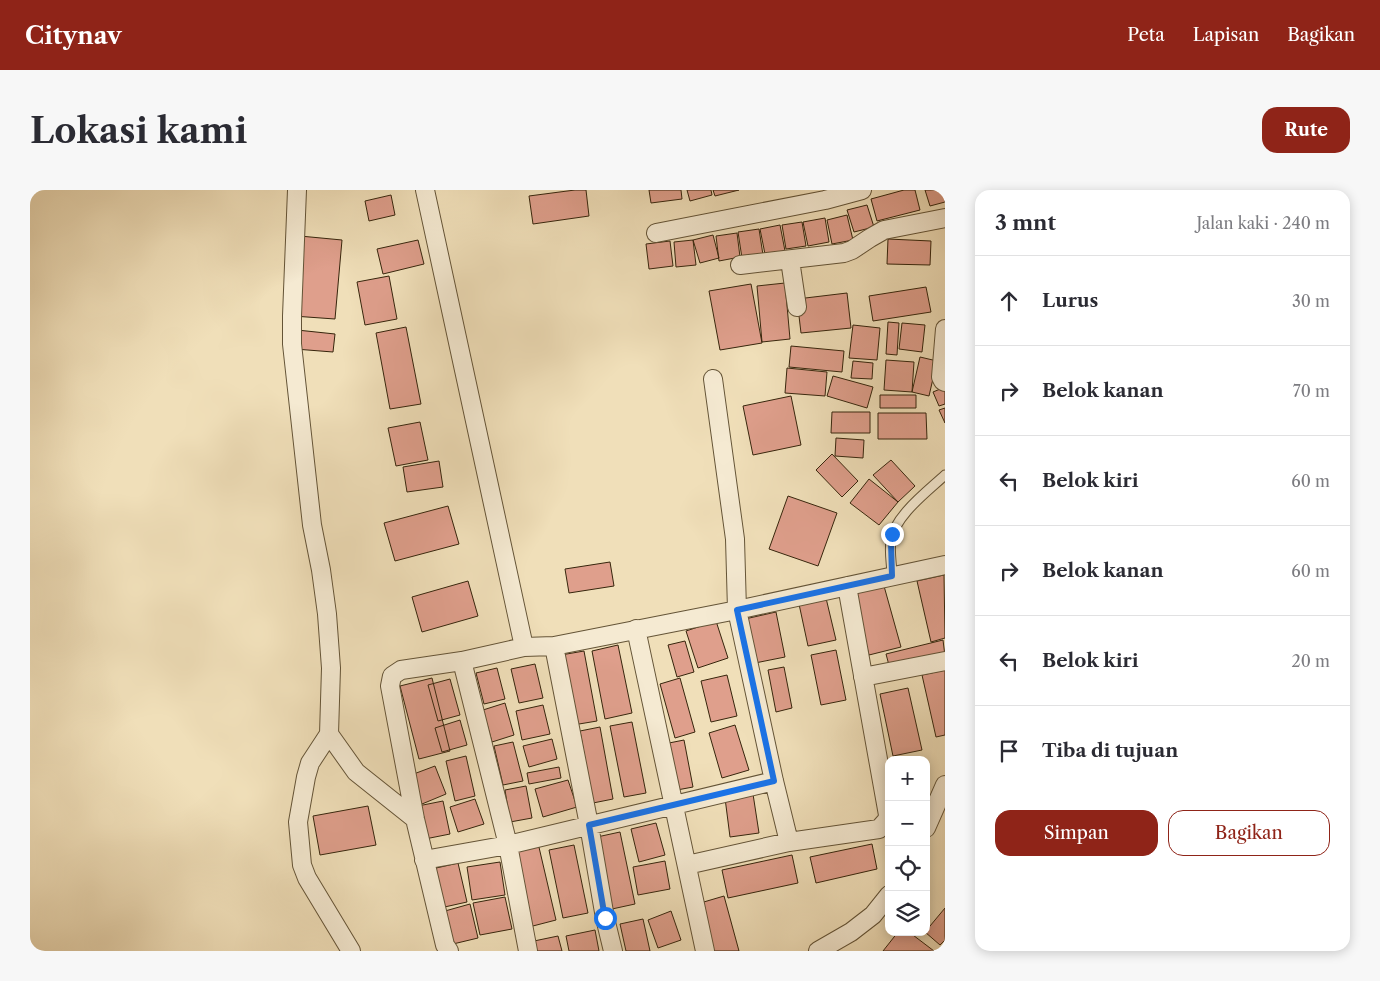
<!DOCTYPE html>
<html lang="id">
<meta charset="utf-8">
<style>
body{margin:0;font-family:"Libre Caslon Text",serif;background:#f7f7f7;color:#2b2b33}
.controls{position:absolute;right:15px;bottom:15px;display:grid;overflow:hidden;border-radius:10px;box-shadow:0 2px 12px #0003}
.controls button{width:45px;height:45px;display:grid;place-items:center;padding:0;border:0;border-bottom:1px solid #e1e1e2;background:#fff;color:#2b2b33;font:25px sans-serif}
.stop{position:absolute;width:15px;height:15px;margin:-11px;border:4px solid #1a73e8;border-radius:50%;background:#fff}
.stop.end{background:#1a73e8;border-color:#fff;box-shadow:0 1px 5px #0008}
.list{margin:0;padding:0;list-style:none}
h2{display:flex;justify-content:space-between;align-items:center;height:65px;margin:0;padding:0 20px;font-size:21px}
h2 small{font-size:16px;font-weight:400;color:#7c7c81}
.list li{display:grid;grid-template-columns:32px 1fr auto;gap:15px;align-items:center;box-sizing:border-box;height:90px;padding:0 20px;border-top:1px solid #e1e1e2}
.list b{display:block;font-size:19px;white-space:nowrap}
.list em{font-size:16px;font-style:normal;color:#7c7c81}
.actions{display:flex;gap:10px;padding:15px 20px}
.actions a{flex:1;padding:11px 0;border:1px solid #8f2418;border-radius:15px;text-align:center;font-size:18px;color:#8f2418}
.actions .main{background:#8f2418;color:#fff}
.icon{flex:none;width:28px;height:28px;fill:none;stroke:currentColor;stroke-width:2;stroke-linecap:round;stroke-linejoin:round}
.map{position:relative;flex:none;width:915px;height:761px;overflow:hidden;border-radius:15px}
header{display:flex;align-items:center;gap:30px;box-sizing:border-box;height:70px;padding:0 25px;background:#8f2418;color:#fff}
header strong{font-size:24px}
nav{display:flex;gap:28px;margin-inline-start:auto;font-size:18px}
.intro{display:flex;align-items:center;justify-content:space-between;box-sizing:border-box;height:120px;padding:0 30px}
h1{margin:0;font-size:35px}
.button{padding:12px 22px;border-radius:15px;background:#8f2418;color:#fff;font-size:18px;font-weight:700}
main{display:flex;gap:30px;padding:0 30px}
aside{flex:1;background:#fff;border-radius:15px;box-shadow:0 2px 12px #0003}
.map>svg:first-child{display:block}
.building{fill:#df9f8c;stroke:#36250c}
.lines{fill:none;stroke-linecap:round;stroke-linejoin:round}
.service-casing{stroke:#645437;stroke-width:11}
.minor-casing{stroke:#645437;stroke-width:20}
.service{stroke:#f5ead2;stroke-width:9}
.minor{stroke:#f5ead2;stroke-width:18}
.route{stroke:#1a73e8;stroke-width:6}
</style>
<header>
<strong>Citynav</strong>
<nav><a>Peta</a><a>Lapisan</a><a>Bagikan</a></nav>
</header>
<div class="intro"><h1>Lokasi kami</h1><a class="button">Rute</a></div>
<main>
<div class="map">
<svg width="915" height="761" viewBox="0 0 915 761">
<rect width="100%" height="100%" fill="#f0dfb9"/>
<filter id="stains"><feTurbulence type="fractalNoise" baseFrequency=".004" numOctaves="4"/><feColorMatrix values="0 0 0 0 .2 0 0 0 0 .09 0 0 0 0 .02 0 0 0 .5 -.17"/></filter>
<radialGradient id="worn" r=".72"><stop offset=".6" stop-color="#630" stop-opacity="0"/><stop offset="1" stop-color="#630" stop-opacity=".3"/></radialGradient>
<path class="building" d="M545 0H556L559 26 503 34 499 6Z
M619 0H651L652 9 621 13Z
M657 0H681L682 5 660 11Z
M683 0H709L685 6Z
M874 0H885L890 20 847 31 841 9Z
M895 0H915V12L900 16Z
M361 5 365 25 339 31 335 11Z
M837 15 844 37 824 42 817 20Z
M817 25 823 50 802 54 797 30Z
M795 28 799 52 778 56 773 32Z
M772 32 776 56 756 59 752 35Z
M750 35 755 61 735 64 730 39Z
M729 39 733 65 712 68 708 42Z
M707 43 710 67 689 71 686 46Z
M683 45 689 68 670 73 663 50Z
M270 46 312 50 305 129 263 126Z
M858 49 901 51 900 75 857 74Z
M388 50 394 74 353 84 347 59Z
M663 50 666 75 646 77 644 52Z
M640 51 643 76 619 79 616 54Z
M359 86 367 129 335 135 327 92Z
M755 93 760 149 732 152 727 96Z
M721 94 732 153 690 160 679 101Z
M896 97 901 122 843 131 839 106Z
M817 103 821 138 771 143 767 109Z
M858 132 869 133 867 165 856 164Z
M872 133 895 135 892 162 869 159Z
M823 135 850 138 847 170 819 168Z
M376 137 391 214 360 219 346 143Z
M267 140 305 144 303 162 265 159Z
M761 156 814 161 812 182 759 177Z
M890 167 907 171 899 206 882 202Z
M856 170 884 172 882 202 854 200Z
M823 171 843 173 842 189 821 188Z
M757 178 797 182 795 206 755 203Z
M803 186 843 197 837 218 797 206Z
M915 197V214L909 216 903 202Z
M850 205H886V218H850Z
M761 206 771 255 723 265 713 216Z
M915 218V233L909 220Z
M802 222H840V243H801Z
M848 223H896L897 249H848Z
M390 232 398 270 366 276 358 238Z
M806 248 834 250 833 268 805 266Z
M802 264 828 291 812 307 786 280Z
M861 270 885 296 868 312 843 285Z
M409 271 413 297 377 302 373 277Z
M839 289 868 312 849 335 820 313Z
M758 306 807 323 788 376 739 359Z
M418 316 429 354 365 371 354 333Z
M580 372 584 396 539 403 535 379Z
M914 385 915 448 901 452 887 391Z
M438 391 448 426 392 442 382 407Z
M854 396 871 457 839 465 823 404Z
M796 408 806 450 778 456 769 414Z
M746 422 755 467 725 473 715 429Z
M686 431 698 468 668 478 656 441Z
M913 450 915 466 860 479 856 464Z
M655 451 664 482 647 487 638 455Z
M588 455 602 523 575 529 562 461Z
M806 460 816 510 791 515 781 465Z
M554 461 567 531 543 535 531 465Z
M505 474 513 508 489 513 481 479Z
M754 477 762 518 746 522 738 480Z
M467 478 475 509 454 514 446 483Z
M915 480V545L906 547 892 485Z
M697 485 707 526 681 532 671 491Z
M402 488 420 561 389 569 370 496Z
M650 488 665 542 645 548 630 494Z
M420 489 430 525 408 531 398 495Z
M878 498 892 560 863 566 850 504Z
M475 513 484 545 462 552 453 520Z
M513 515 520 544 492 550 486 521Z
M430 530 437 555 412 562 405 538Z
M602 532 616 603 594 607 580 536Z
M705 535 719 580 692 588 679 543Z
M570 537 583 609 563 613 550 541Z
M522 549 527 569 499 577 493 556Z
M654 550 663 597 647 600 639 553Z
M483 552 493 591 473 595 464 556Z
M436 566 445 606 425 611 416 571Z
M405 576 416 604 392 614 381 585Z
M529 577 531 588 499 594 497 583Z
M538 590 547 617 513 627 505 599Z
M496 596 502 628 480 632 475 600Z
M723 604 729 643 700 647 695 608Z
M445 609 454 634 428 642 420 617Z
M413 611 420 644 395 649 388 616Z
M338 616 346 655 290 665 283 626Z
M626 633 635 665 609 672 601 639Z
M590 642 605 714 582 719 567 647Z
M508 653 526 730 499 737 481 660Z
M842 654 847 679 786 693 780 667Z
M544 655 558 723 533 728 519 660Z
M762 665 768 693 698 708 692 680Z
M635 671 640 699 608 705 603 677Z
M470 672 475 705 442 710 437 677Z
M428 673 437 712 410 718 402 679Z
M694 706 709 761H680L667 714Z
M475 707 482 739 450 745 443 713Z
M440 714 448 748 423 754 415 721Z
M915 718V750L910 755 895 742Z
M641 721 651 750 628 758 618 730Z
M613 729 620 761H596L590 734Z
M565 740 569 761H539L536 746Z
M868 742H879L904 761H853Z
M528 746 532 761H506L504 751Z"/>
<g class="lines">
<defs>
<path id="service" d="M862 386C862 375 859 362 861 351 864 326 898 301 915 285"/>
<path id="minor" d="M267 0 262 126V154L282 335 291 380 297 424 301 478 299 544 280 573 276 587 268 632 272 675 277 688 321 761
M395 0 494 457
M626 43 795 10 832 0
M760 70 767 117
M710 75 814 63 822 60 840 48 854 40 915 28
M915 139 911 187 913 191 915 192
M683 189 705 349 707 420 744 591 759 652
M606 439 675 761
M524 456 559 635 575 728 583 761
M432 471 478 655 498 761
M833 487 915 471
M299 544 326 582 385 629
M896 638 915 595
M394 670 478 655 744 591
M657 675 759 652 849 639 857 630 858 625 817 396
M419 761 415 755 385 629 360 496 362 486 371 480 432 471 494 457 524 456 707 420 915 375
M788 761 821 742 843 725 859 705"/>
</defs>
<use href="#service" class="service-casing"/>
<use href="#minor" class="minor-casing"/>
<use href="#service" class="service"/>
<use href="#minor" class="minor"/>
</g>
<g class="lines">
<path class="route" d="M575 728 559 635 744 591 707 420 862 386 861 352 862 344"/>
</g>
<rect width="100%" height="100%" filter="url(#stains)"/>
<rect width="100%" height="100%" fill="url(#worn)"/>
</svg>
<div class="controls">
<button>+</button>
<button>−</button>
<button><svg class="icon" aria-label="locate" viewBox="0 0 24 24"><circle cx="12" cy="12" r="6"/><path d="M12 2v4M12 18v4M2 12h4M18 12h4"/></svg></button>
<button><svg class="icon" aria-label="layers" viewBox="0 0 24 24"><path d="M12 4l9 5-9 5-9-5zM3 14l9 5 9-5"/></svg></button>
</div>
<div class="stop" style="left:575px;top:728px"></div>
<div class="stop end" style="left:862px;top:344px"></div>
</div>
<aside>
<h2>3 mnt<small>Jalan kaki · 240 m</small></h2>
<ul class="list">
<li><svg class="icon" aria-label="ahead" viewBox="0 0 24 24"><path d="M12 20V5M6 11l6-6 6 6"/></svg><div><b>Lurus</b></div><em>30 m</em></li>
<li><svg class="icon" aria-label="right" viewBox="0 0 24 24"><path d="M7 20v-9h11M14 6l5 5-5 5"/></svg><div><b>Belok kanan</b></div><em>70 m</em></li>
<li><svg class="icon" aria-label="left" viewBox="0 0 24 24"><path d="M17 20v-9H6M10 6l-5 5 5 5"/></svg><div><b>Belok kiri</b></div><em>60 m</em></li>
<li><svg class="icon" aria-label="right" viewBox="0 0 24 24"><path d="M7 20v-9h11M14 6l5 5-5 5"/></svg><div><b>Belok kanan</b></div><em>60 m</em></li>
<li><svg class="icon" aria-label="left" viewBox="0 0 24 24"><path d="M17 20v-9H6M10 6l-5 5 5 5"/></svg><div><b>Belok kiri</b></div><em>20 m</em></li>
<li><svg class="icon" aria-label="arrive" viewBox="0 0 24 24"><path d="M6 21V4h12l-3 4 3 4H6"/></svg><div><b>Tiba di tujuan</b></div></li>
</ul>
<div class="actions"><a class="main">Simpan</a><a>Bagikan</a></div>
</aside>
</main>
